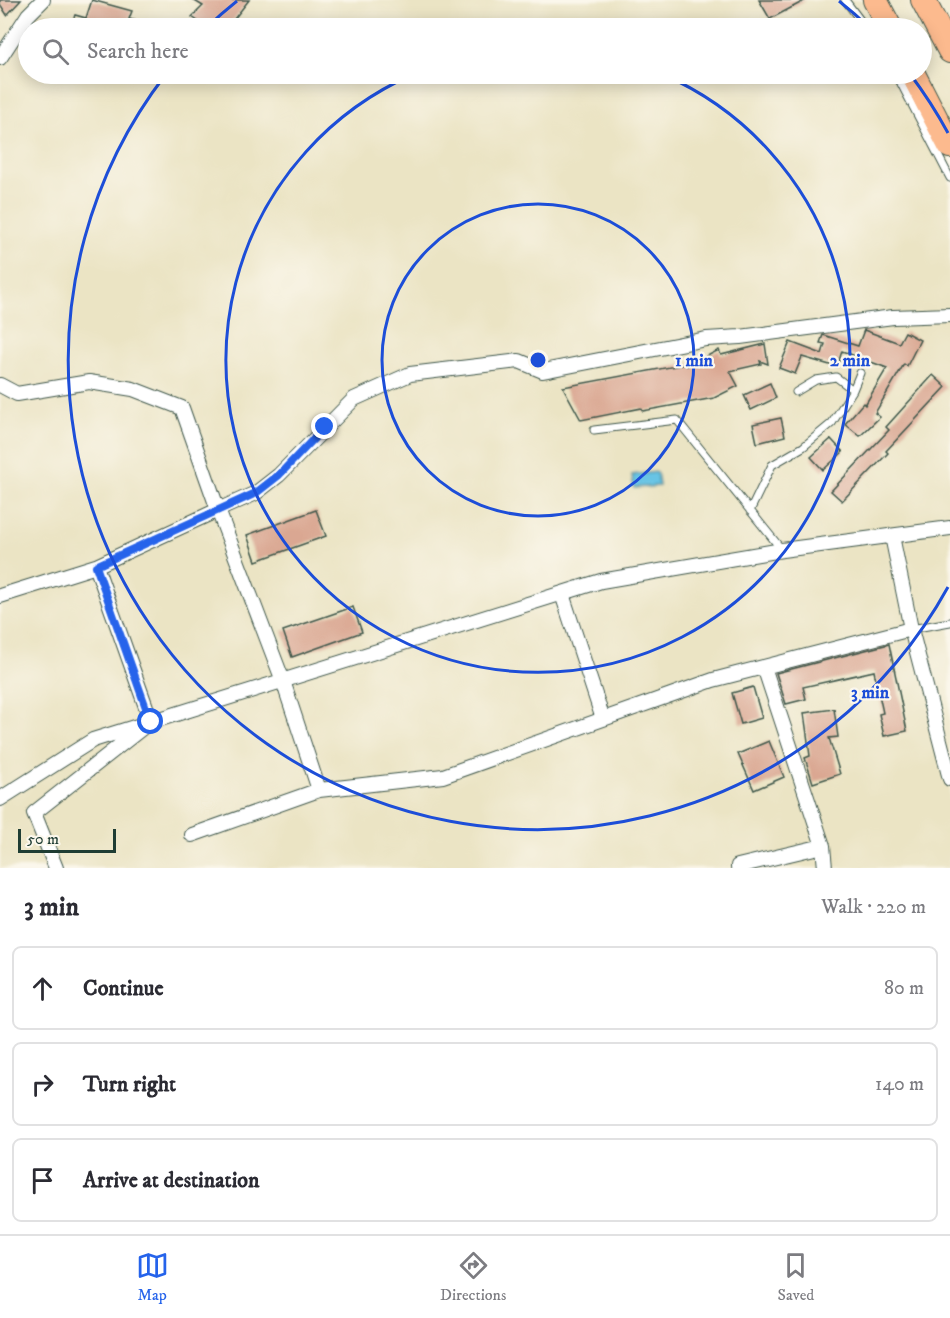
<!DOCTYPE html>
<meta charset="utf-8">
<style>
body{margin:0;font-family:"IM FELL DW Pica",serif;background:#f7f7f7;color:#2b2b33}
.scale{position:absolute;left:18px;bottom:15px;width:98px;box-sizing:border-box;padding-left:6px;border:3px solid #1f3d34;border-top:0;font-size:16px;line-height:21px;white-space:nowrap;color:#1f3d34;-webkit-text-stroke:4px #fbf7ec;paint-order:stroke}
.stop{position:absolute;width:18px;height:18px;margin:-14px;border:4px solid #2563eb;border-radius:50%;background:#fff}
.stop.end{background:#2563eb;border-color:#fff;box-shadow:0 2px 6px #0008}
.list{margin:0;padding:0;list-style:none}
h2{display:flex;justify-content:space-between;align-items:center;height:78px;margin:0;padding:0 24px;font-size:26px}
h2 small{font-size:20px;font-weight:400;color:#7c7c81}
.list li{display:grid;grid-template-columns:39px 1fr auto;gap:18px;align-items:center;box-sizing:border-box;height:84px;margin:0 12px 12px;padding:0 12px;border:2px solid #e1e1e2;border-radius:9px}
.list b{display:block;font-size:22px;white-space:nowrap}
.list em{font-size:20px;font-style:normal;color:#7c7c81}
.icon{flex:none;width:33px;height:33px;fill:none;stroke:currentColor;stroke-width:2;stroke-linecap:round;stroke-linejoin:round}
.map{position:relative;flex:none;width:950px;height:868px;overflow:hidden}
.search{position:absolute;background:#fff;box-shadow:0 3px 15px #0003;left:18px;right:18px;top:18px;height:66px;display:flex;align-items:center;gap:15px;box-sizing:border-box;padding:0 21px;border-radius:33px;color:#7c7c81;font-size:22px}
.sheet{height:366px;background:#fff}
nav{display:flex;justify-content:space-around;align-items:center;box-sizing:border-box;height:84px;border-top:2px solid #e1e1e2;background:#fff;font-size:16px;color:#7c7c81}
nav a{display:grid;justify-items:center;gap:3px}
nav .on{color:#2563eb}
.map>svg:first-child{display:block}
.water{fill:#67c4e5;stroke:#43808c;stroke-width:1.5}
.building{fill:#daa792}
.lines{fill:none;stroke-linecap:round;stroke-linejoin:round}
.lane-casing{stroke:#3e564a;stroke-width:9}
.street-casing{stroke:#3e564a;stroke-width:16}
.highway-casing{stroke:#3e564a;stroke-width:26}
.lane{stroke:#fff;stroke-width:7}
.street{stroke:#fff;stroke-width:14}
.highway{stroke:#fcba8e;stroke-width:24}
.route{stroke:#2563eb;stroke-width:8}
.ring{fill:none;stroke:#1d4ed8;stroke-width:3}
.centre{fill:#1d4ed8;stroke:#fbf7ec;stroke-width:3}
.ring-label{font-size:18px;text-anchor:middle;font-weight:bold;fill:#1d4ed8;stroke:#fbf7ec;stroke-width:4.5;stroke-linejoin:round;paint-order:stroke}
</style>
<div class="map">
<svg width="950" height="868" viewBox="0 0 950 868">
<rect width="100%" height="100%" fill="#fbf7ec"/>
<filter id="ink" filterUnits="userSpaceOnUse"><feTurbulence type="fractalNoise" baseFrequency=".0167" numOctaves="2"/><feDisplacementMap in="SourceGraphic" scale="12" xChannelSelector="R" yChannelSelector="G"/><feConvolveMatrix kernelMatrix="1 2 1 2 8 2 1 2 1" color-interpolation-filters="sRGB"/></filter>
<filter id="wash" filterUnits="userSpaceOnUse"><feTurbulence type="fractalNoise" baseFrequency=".008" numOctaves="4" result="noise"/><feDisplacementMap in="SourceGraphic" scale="24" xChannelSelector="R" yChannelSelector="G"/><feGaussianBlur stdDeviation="1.35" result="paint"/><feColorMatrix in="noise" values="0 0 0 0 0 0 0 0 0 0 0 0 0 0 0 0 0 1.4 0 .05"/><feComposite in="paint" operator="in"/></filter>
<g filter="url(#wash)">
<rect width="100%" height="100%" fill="#ebe4c4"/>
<path class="water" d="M657 472 659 486 634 488 632 475Z"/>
<g id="blocks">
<path class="building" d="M0 0H21L7 15 0 4Z
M92 0 132 11 129 19 150 24V28H70L75 15 86 18Z
M193 0H249L227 28H208L192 17 203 6Z
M759 0H806L770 19Z
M864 330 899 343 905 332 920 340 907 366 904 364 875 413 880 417 860 436 845 424 863 403 865 405 887 368 842 351 837 367 802 357 795 374 779 368 790 342 822 354 825 344 820 343 823 335 858 346Z
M765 344 768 364 760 361 761 364 730 371 738 386 714 398 643 411 641 408 581 420 563 387 686 364 687 366 719 350 721 355Z
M933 375 946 387 886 451 888 453 842 501 831 491 889 430 886 427Z
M770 383 776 398 751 410 744 395Z
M781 418 785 436 757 443 753 424Z
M831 439 843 452 823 470 811 457Z
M316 510 326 536 256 561 247 535Z
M353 607 362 632 292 657 283 631Z
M889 644 907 731 884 736 879 714 883 713 874 671 803 687 806 699 786 704 776 673Z
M753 687 762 718 741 724 732 693Z
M834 709 838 737 829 738 840 774 813 783 805 758 810 756 804 713Z
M769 741 784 777 754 790 738 754Z"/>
</g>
</g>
<g filter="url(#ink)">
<use href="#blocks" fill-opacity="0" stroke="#3e564a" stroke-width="1.5"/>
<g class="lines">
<defs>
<path id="lane" d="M845 0 866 28
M896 74 950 178
M796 392 816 380 836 377 853 390
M594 430 677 420 782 550
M750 511 772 465 803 447 832 423 853 390 860 373
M911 629 950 622"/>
<path id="street" d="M0 58 28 15 43 0
M0 385 17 394 89 382 133 389 182 408 218 510 256 493 279 475 354 399 410 374 519 361 543 371 706 339 740 337 893 317 950 315
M892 536 911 629 950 779
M96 566 218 510 283 681 319 790 443 776 713 680 911 629
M562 594 603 719
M0 596 96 566 151 721 34 813 56 868
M764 667 823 846
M0 799 93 740 601 581 782 550 950 528
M192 835 319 790
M738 868V866L823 846 825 868"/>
<path id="highway" d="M875 0 890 28
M923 0 950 51
M913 74 950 146"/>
</defs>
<use href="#lane" class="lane-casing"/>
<use href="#street" class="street-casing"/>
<use href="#highway" class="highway-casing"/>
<use href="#lane" class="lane"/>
<use href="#street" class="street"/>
<use href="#highway" class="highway"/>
</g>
</g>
<g class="lines" filter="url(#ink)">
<path class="route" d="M151 722 96 566 256 493 279 475 325 427"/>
</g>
<g class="ring">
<circle cx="538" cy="360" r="156"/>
<path d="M662 74A312 312 0 1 1 414 74"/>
<path d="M948 587A469 469 0 1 1 166 74M206 28A469 469 0 0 1 237 1M839 1A469 469 0 0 1 870 28M910 74A469 469 0 0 1 948 133"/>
</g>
<circle cx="538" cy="360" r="9" class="centre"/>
<g class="ring-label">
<text x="694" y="366">1 min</text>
<text x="850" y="366">2 min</text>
<text x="870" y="698">3 min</text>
</g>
</svg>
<div class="scale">50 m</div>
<div class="stop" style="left:151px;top:722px"></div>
<div class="stop end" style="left:325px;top:427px"></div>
<div class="search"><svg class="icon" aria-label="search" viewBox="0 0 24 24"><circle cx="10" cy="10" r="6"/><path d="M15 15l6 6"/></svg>Search here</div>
</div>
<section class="sheet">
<h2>3 min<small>Walk · 220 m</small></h2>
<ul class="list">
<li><svg class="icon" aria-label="ahead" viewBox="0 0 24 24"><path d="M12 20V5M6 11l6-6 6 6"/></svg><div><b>Continue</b></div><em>80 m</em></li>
<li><svg class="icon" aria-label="right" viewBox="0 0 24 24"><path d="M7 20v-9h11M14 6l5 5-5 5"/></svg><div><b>Turn right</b></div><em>140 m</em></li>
<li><svg class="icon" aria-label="arrive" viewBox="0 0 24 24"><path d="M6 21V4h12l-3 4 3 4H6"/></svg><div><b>Arrive at destination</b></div></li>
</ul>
</section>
<nav>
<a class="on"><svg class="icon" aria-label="map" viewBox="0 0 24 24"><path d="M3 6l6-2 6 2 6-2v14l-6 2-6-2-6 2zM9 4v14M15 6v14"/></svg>Map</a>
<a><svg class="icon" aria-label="directions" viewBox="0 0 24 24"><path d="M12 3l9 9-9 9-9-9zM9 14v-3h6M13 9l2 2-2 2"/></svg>Directions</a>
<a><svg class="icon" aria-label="saved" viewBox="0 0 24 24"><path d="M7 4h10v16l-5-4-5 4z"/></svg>Saved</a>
</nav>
